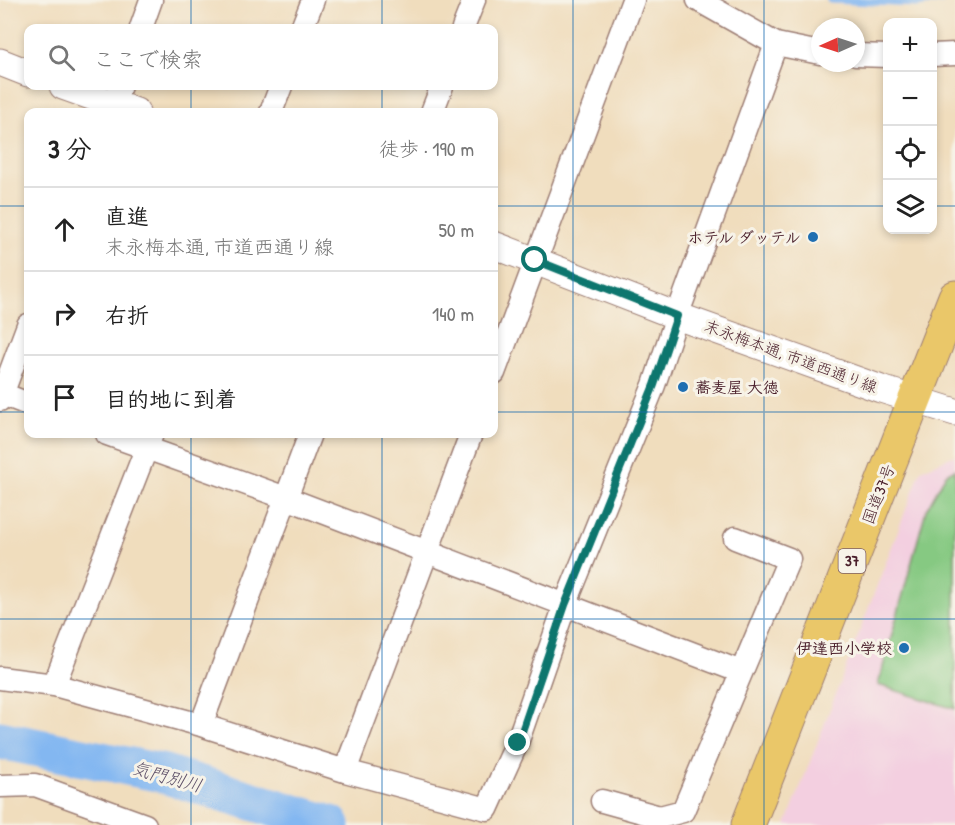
<!DOCTYPE html>
<html lang="ja">
<meta charset="utf-8">
<style>
body{margin:0;font-family:"Patrick Hand","Klee One",sans-serif;background:#f2f2f2;color:#222}
.controls{position:absolute;right:18px;top:18px;display:grid;overflow:hidden;border-radius:12px;box-shadow:0 3px 9px #0003}
.controls button{width:54px;height:54px;display:grid;place-items:center;padding:0;border:0;border-bottom:2px solid #e0e0e0;background:#fff;color:#222;font:30px sans-serif}
.compass{position:absolute;left:811px;top:18px;width:54px;height:54px;border-radius:50%;background:#fff;box-shadow:0 3px 9px #0003;rotate:267deg}
.stop{position:absolute;width:18px;height:18px;margin:-14px;border:4px solid #0f766e;border-radius:50%;background:#fff}
.stop.end{background:#0f766e;border-color:#fff;box-shadow:0 2px 6px #0008}
.list{margin:0;padding:0;list-style:none}
h2{display:flex;justify-content:space-between;align-items:center;height:78px;margin:0;padding:0 24px;font-size:26px}
h2 small{font-size:20px;font-weight:400;color:#767676}
.list li{display:grid;grid-template-columns:39px 1fr auto;gap:18px;align-items:center;box-sizing:border-box;height:84px;padding:0 24px;border-top:2px solid #e0e0e0}
.list b{display:block;font-size:22px;white-space:nowrap}
.list p{margin:0;font-size:20px;white-space:nowrap;color:#767676}
.list em{font-size:20px;font-style:normal;color:#767676}
.icon{flex:none;width:33px;height:33px;fill:none;stroke:currentColor;stroke-width:2;stroke-linecap:round;stroke-linejoin:round}
.map{position:relative;flex:none;width:955px;height:825px;overflow:hidden}
.search{position:absolute;background:#fff;box-shadow:0 3px 9px #0003;left:24px;top:24px;width:474px;height:66px;display:flex;align-items:center;gap:15px;box-sizing:border-box;padding:0 21px;border-radius:12px;color:#767676;font-size:22px}
.panel{position:absolute;background:#fff;box-shadow:0 3px 9px #0003;left:24px;top:108px;width:474px;height:330px;border-radius:12px}
.map>svg:first-child{display:block}
.built{fill:#f3cfe0}
.garden{fill:#86c982;stroke:#687456;stroke-width:1.5}
.lines{fill:none;stroke-linecap:round;stroke-linejoin:round}
.stream{stroke:#83b7f1;stroke-width:7}
.river{stroke:#83b7f1;stroke-width:39}
.minor-casing{stroke:#9d7e74;stroke-width:25}
.tertiary-casing{stroke:#9d7e74;stroke-width:29}
.trunk-casing{stroke:#9d7e74;stroke-width:35}
.minor{stroke:#fff;stroke-width:22}
.tertiary{stroke:#fff;stroke-width:27}
.trunk{stroke:#eac769;stroke-width:33}
.route{stroke:#0f766e;stroke-width:8}
.grid{fill:none;stroke:#1f6fb2;stroke-width:1.5;stroke-opacity:0.55}
.poi-dot{fill:#1f6fb2;stroke:#f7f3e8;stroke-width:2}
.labels{text-anchor:middle;stroke-width:6;stroke-linejoin:round;paint-order:stroke}
.shield{fill:#f7f3e8;stroke:#7e5f64;stroke-width:1.5}
.shield-label{font-size:15px;font-weight:bold;fill:#4a1f2b}
.poi-label{font-size:16px;font-weight:bold;fill:#4a1f2b;stroke:#f7f3e8;text-anchor:end}
.street-label{font-size:16px;fill:#4a1f2b;stroke:#f7f3e8}
.water-label{font-size:18px;font-style:italic;fill:#5b4d66;stroke:#f7f3e8}
</style>
<div class="map">
<svg width="955" height="825" viewBox="0 0 955 825">
<rect width="100%" height="100%" fill="#f7f3e8"/>
<filter id="ink" filterUnits="userSpaceOnUse"><feTurbulence type="fractalNoise" baseFrequency=".0167" numOctaves="2"/><feDisplacementMap in="SourceGraphic" scale="12" xChannelSelector="R" yChannelSelector="G"/><feConvolveMatrix kernelMatrix="1 2 1 2 8 2 1 2 1" color-interpolation-filters="sRGB"/></filter>
<filter id="wash" filterUnits="userSpaceOnUse"><feTurbulence type="fractalNoise" baseFrequency=".008" numOctaves="4" result="noise"/><feDisplacementMap in="SourceGraphic" scale="24" xChannelSelector="R" yChannelSelector="G"/><feGaussianBlur stdDeviation="1.35" result="paint"/><feColorMatrix in="noise" values="0 0 0 0 0 0 0 0 0 0 0 0 0 0 0 0 0 1.4 0 .05"/><feComposite in="paint" operator="in"/></filter>
<g filter="url(#wash)">
<rect width="100%" height="100%" fill="#f0ddbd"/>
<path class="built" d="M955 455V825H786L921 470Z"/>
<path class="garden" d="M955 469V709L878 685 926 510 946 474Z"/>
<g class="lines">
<path class="stream" d="M830 0 917 4 942 0"/>
<path class="river" d="M0 740 161 773 331 825"/>
</g>
</g>
<g filter="url(#ink)">
<g class="lines">
<defs>
<path id="minor" d="M698 0 776 44 820 53
M141 28 151 0
M302 28 313 0
M463 28 474 0
M856 55 888 56
M932 55 955 54
M110 112 120 86
M271 112 281 86
M432 112 442 86
M494 373 633 0
M0 393 28 404
M0 400 28 325
M107 434 286 498 741 672
M0 678 54 685 201 725 345 771 487 809 517 743 565 605 654 385 677 316 776 44
M54 685 152 434
M201 725 310 434
M345 771 471 434
M0 786 35 785 145 825
M602 801 660 817 683 811 789 559 735 538"/>
<path id="tertiary" d="M0 62 28 73
M63 86 136 112
M494 245 677 316 881 389 955 412"/>
<path id="trunk" d="M748 825 955 297"/>
</defs>
<use href="#minor" class="minor-casing"/>
<use href="#tertiary" class="tertiary-casing"/>
<use href="#trunk" class="trunk-casing"/>
<use href="#minor" class="minor"/>
<use href="#tertiary" class="tertiary"/>
<use href="#trunk" class="trunk"/>
</g>
</g>
<g class="lines" filter="url(#ink)">
<path class="route" d="M518 743 565 605 654 385 677 316 535 260"/>
</g>
<path class="grid" d="M191 0V28M382 0V28M573 0V825M764 0V825M191 86V112M382 86V112M0 206H28M494 206H888M932 206H955M0 412H28M494 412H955M191 434V825M382 434V825M0 619H955"/>
<g class="poi-dot">
<circle cx="813" cy="237" r="6"/>
<circle cx="683" cy="387" r="6"/>
<circle cx="904" cy="648" r="6"/>
</g>
<g class="labels">
<rect class="shield" x="838.5" y="549" width="27" height="24" rx="4.5"/>
<g class="shield-label">
<text x="852" y="566">37</text>
</g>
<g class="poi-label">
<text x="801" y="243">ホテル ダッテル</text>
<text x="695" y="393" text-anchor="start">蕎麦屋 大徳</text>
<text x="892" y="654">伊達西小学校</text>
</g>
<g class="street-label">
<text transform="translate(791 356) rotate(20)" y="6">末永梅本通, 市道西通り線</text>
<text transform="translate(878 494) rotate(-69)" y="6">国道37号</text>
</g>
<g class="water-label">
<text transform="translate(167 777) rotate(15)" y="6">気門別川</text>
</g>
</g>
</svg>
<div class="controls">
<button>+</button>
<button>−</button>
<button><svg class="icon" aria-label="locate" viewBox="0 0 24 24"><circle cx="12" cy="12" r="6"/><path d="M12 2v4M12 18v4M2 12h4M18 12h4"/></svg></button>
<button><svg class="icon" aria-label="layers" viewBox="0 0 24 24"><path d="M12 4l9 5-9 5-9-5zM3 14l9 5 9-5"/></svg></button>
</div>
<svg class="compass" viewBox="-18 -18 36 36"><path d="M0-13l5 13h-10z" fill="#e53935"/><path d="M0 13l5-13h-10z" fill="#767676"/></svg>
<div class="stop" style="left:535px;top:260px"></div>
<div class="stop end" style="left:518px;top:743px"></div>
<div class="search"><svg class="icon" aria-label="search" viewBox="0 0 24 24"><circle cx="10" cy="10" r="6"/><path d="M15 15l6 6"/></svg>ここで検索</div>
<section class="panel">
<h2>3 分<small>徒歩 · 190 m</small></h2>
<ul class="list">
<li><svg class="icon" aria-label="ahead" viewBox="0 0 24 24"><path d="M12 20V5M6 11l6-6 6 6"/></svg><div><b>直進</b><p>末永梅本通, 市道西通り線</p></div><em>50 m</em></li>
<li><svg class="icon" aria-label="right" viewBox="0 0 24 24"><path d="M7 20v-9h11M14 6l5 5-5 5"/></svg><div><b>右折</b></div><em>140 m</em></li>
<li><svg class="icon" aria-label="arrive" viewBox="0 0 24 24"><path d="M6 21V4h12l-3 4 3 4H6"/></svg><div><b>目的地に到着</b></div></li>
</ul>
</section>
</div>
